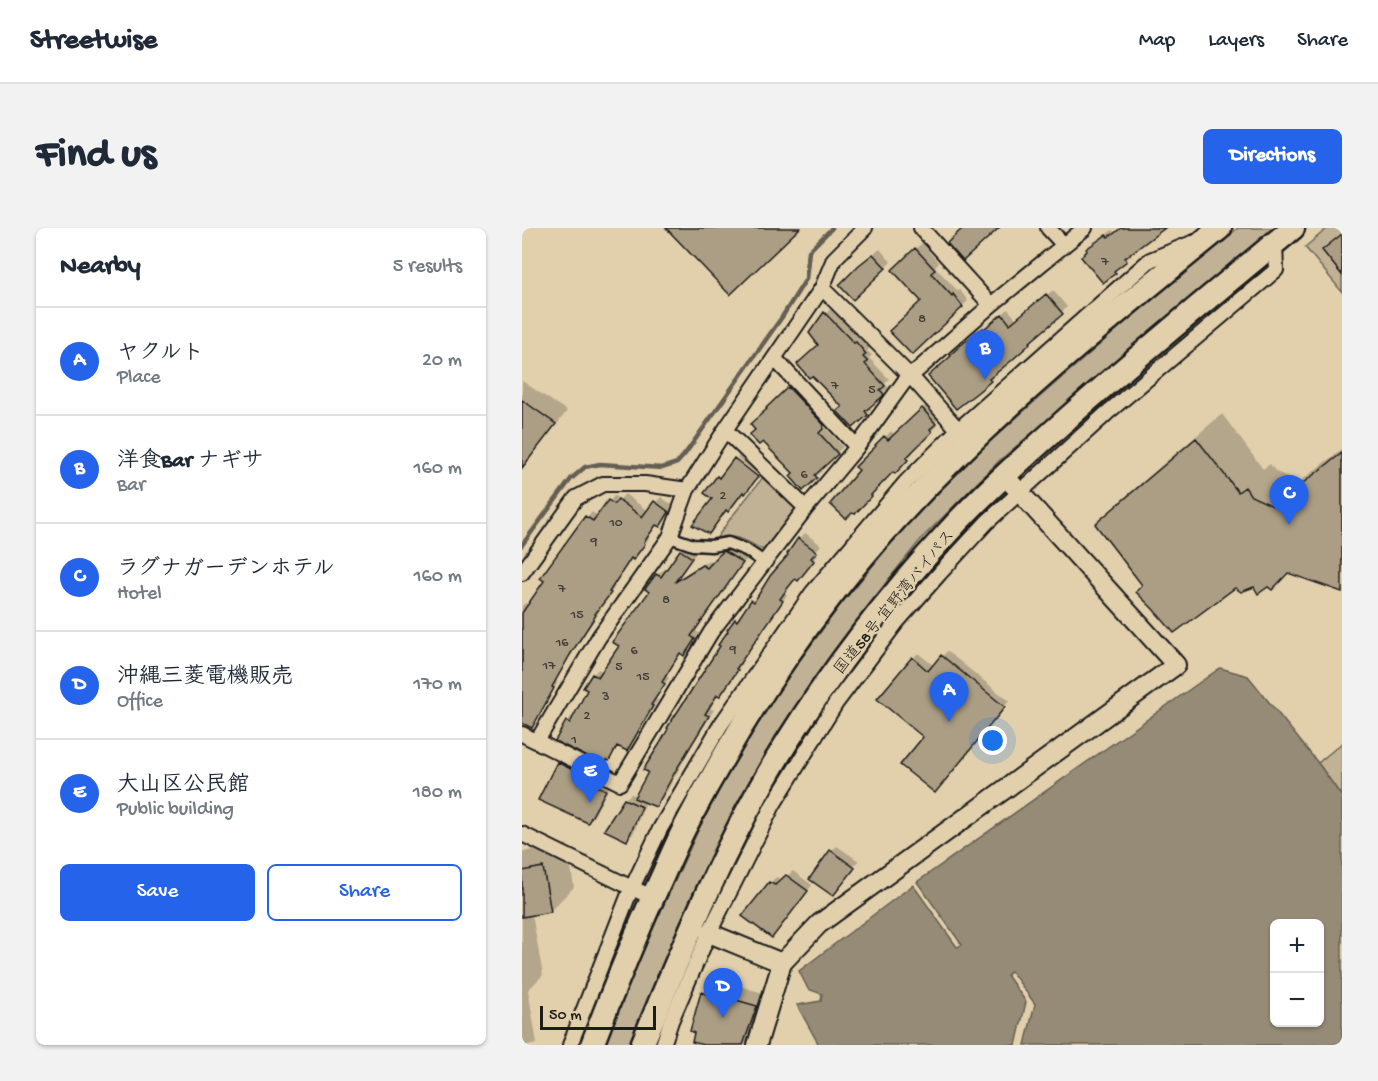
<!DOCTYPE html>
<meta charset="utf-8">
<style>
body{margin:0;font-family:"Gochi Hand","Klee One",sans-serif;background:#f2f2f3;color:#1f2937}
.controls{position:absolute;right:18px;bottom:18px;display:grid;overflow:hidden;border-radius:9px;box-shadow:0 2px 4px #0004}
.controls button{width:54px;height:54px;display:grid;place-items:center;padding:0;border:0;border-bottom:2px solid #e0e1e3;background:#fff;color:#1f2937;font:30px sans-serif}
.scale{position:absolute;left:18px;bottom:15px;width:116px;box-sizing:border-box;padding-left:6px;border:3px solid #1c1c1c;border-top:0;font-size:16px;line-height:21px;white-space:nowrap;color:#1c1c1c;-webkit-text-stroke:4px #e2d0ad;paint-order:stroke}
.you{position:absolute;left:471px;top:513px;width:21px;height:21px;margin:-15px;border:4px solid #fff;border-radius:50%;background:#1a73e8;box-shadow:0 0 0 9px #1a73e833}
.badge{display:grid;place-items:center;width:39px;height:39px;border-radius:50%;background:#2563eb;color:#fff;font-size:20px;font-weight:700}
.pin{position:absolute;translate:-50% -50px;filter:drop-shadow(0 2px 3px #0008)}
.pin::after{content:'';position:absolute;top:32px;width:21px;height:18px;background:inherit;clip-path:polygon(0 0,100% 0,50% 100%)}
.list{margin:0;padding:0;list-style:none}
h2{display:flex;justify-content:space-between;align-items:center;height:78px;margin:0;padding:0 24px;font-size:26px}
h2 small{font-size:20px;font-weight:400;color:#747a83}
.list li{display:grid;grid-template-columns:39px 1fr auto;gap:18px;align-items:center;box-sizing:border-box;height:108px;padding:0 24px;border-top:2px solid #e0e1e3}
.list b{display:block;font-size:22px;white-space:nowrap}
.list p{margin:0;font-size:20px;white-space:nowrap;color:#747a83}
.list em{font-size:20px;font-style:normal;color:#747a83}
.actions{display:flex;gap:12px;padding:18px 24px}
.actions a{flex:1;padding:14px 0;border:2px solid #2563eb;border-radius:9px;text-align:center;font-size:21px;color:#2563eb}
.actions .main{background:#2563eb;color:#fff}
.map{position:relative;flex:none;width:820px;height:817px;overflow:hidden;border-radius:9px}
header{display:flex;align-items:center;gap:36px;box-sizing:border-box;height:84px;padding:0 30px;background:#fff;border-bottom:2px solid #e0e1e3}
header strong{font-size:28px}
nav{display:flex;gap:33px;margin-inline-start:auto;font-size:21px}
.intro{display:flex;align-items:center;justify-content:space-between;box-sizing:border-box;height:144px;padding:0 36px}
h1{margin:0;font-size:42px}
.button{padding:15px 27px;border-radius:9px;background:#2563eb;color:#fff;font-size:21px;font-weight:700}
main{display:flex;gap:36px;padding:0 36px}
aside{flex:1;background:#fff;border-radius:9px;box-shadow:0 2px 4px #0004}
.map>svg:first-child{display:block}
.green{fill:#c1b295;stroke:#6e6758;stroke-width:1.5}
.water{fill:#968b76;stroke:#655f52;stroke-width:1.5;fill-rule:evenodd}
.shadow{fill:#0003}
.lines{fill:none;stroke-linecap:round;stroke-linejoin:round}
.stream{stroke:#655f52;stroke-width:4.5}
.building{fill:#ab9e85;stroke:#1c1c1c;stroke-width:1.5}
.pedestrian-casing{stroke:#1c1c1c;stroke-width:15}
.minor-casing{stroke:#1c1c1c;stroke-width:18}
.tertiary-casing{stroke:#1c1c1c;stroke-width:22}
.trunk-casing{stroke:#1c1c1c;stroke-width:27}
.pedestrian{stroke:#e2d0ad;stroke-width:10}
.minor{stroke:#e2d0ad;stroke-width:14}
.tertiary{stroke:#e2d0ad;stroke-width:18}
.trunk{stroke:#e2d0ad;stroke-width:22}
.labels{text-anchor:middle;stroke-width:4.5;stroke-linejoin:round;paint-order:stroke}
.number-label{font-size:14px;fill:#403c36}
.street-label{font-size:16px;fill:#1c1c1c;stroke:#e2d0ad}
</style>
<header>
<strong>Streetwise</strong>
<nav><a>Map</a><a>Layers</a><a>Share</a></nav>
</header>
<div class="intro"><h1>Find us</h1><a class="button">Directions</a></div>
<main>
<aside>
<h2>Nearby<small>5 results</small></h2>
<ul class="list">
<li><span class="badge">A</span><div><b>ヤクルト</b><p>Place</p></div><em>20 m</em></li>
<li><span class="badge">B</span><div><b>洋食Bar ナギサ</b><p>Bar</p></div><em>160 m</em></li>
<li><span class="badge">C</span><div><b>ラグナガーデンホテル</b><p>Hotel</p></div><em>160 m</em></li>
<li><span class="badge">D</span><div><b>沖縄三菱電機販売</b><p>Office</p></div><em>170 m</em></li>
<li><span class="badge">E</span><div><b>大山区公民館</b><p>Public building</p></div><em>180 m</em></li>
</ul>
<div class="actions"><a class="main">Save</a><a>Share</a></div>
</aside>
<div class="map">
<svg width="820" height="817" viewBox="0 0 820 817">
<rect width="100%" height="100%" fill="#e2d0ad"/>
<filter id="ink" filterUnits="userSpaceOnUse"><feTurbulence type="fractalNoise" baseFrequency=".0167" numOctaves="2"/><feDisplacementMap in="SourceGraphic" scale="12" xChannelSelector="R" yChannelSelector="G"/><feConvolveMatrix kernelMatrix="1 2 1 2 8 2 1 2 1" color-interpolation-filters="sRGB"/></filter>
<g filter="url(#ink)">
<path class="green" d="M716 0H756L478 232 400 310 366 352 275 477 251 515 222 566 196 614 155 702 108 817H83L98 777 134 694 175 605 200 556 254 465 316 380 385 296 463 218 512 174 606 92Z
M806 0H820V64L783 19Z
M242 248 275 280 241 322C224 313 214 305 194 311L208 291Z
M820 515V569L796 535Z"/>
<path class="water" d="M698 440 726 448 796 535 820 569V817H503L513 776 489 743 485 747 504 774 494 817H297L275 777 299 773 300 766 286 761 277 743 391 657 435 719 440 717 395 654ZM752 696H798V794H752Z"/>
<path class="shadow" d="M600 0H639L608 24 610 27 598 37V38L593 44 572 16 590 2 592 4Z
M400 15 417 35 413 39 436 63 438 62 446 73 390 125 401 73 372 42Z
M358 21 369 34 331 70 344 32Z
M531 62 545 79 472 145 473 146 468 152 434 179 447 112 468 95 469 96 486 81 495 92Z
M309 80 338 111 340 110 349 119 345 123 350 127 347 130 367 151 363 156 367 160 347 177 350 181 345 186 322 179 298 116 288 105Z
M0 153 45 183 0 241Z
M273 154 306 194 302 198 321 219 298 240 300 243 281 261 273 245 235 201 247 181 246 180Z
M406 175 418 189 413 195 415 198 389 223 391 225 379 238 371 242 333 284 339 242 355 217 369 203 373 208Z
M700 186 741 241 748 236 754 244 777 254 820 221V363L766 343 746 357H622L575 297 599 272Z
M219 225 241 243 237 248 215 230Z
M103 266 126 283 139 269 152 278 143 292 138 297 135 296 126 308 128 309 117 324 110 329 91 357 93 359 78 380 79 381 53 420 34 453 36 454 15 492 10 498 0 494V378L3 375 6 377 65 289 70 284 76 288 92 268 98 271Z
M283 305 299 317 293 324 296 327 282 345 274 350 262 365 265 367 218 434 220 436 203 461 198 466H197L188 480 192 482 171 516 140 572 134 577 124 574 111 606 105 611 84 602 103 571 109 566 115 568 214 392 236 368 268 326H267L278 311Z
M164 317 175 324 154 352 187 332 191 335 204 321 210 318 226 329 173 402 177 405 168 420 162 426 159 424 144 448 147 450 134 471 136 472 110 515 105 521 97 517 92 525 82 535 45 494 50 488 52 489 67 461 71 447 76 441 81 444 99 417 129 364 135 347 141 342 145 344 159 323Z
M425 423 487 473 418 557 391 430 396 425 412 438Z
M42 529 89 556 72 588 66 593 18 571 36 534Z
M45 616 52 659 28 683 10 686 21 747 6 762 15 815 12 817H0V624Z
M315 618 337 633H336L314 662 309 623Z
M271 643 290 657 255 703 248 655 254 649 260 652Z
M192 754 203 758 206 755 245 766 230 817H182L181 765Z"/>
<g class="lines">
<path class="stream" d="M0 317 49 251 63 239 78 236 140 240 155 235 163 226 260 89 284 51 287 23 310 0"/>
</g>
<path class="building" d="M144 0H278L208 67Z
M441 0H477L441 33 425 15Z
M599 0H643L603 30 605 33 592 43 594 45 581 55 559 29 565 23 564 21 584 7 586 9 589 7H590Z
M820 6V47L800 22Z
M393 20 413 42 409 45 430 68 431 66 441 79 390 127 367 103 399 73 370 42Z
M351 26 364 40 331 72 317 57 337 37Z
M524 66 541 86 507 115 508 116 489 133 467 151 469 153 456 164 434 181 406 148 429 128 428 127 439 117 461 100 462 101 480 86 488 96Z
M302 84 332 115 334 114 344 126 341 129 346 134 343 136 363 158 358 162 362 166 360 169 343 183 346 187 331 200 315 183 320 179 290 148 287 150 275 136 296 117 287 105Z
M266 159 302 197 301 200V201L297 205 316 226 293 247 295 250 281 263 268 248 271 245 241 214 237 217 227 207 233 202 228 196 245 181 244 180Z
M0 172 34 196 0 240Z
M400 180 414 196 408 201 410 204 384 230 386 232 373 246 371 244 349 267 350 268 333 286 330 285 324 291 308 276 337 242 333 239 354 218 353 217 362 208 366 212Z
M674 210 716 264 723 259 729 268 751 278 820 225V364L766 345 750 362 746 359 736 366 732 359 719 364 713 360 652 405 631 381 614 364 620 357 573 296Z
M212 230 236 249 223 266 221 264 206 284 204 282 187 306 170 297 190 271 182 265 195 248 197 250Z
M96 271 120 289 132 273 147 284 138 299 134 297 122 314 123 316 111 332 109 330 87 364 89 365 73 386 74 387 48 427 30 459 32 460 10 500 0 495V385L22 353 18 350 63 288 71 293 86 272 92 276Z
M276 310 295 324 289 330 292 333 276 353 273 351 265 361 258 371 261 373 214 441 216 442 198 468 195 467 183 486 187 488 154 542 134 579 112 570 126 544 121 542 137 517 146 501 145 500 198 418 196 417 206 403 205 402 213 391 215 393 229 372 232 374 248 348 266 327 265 326Z
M158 322 170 330 153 354 180 337 185 340 197 327 202 323 221 335 169 408 173 411 162 428 158 425 140 454 143 456 129 477 131 478 105 523 95 518 87 533 85 532 82 537 33 513 44 493 48 495 65 462 61 460 70 446 76 449 97 418 90 414 127 364 123 361 134 346 139 349Z
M419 427 483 479 413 565 378 537 401 509 355 471 390 429 406 443Z
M35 534 73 553 71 556 84 562 66 595 16 572Z
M102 571 120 579 105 613 82 602Z
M308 622 333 640 311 668 287 651Z
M21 639 29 684 0 689V643Z
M264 647 286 663 250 710 220 688 247 654 253 657Z
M179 764 192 769 193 766 235 778 221 817H181L170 814 172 805 168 803Z"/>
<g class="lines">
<defs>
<path id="pedestrian" d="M148 309 171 317 189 318 206 315 224 322 242 334"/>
<path id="minor" d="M399 0 469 77
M526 0 542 17
M300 60 393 153 441 207
M252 130 335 219
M203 202 284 280
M0 345 54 270 81 256H123L165 262
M0 506 98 555 189 404 284 280 335 219 382 154 469 77 563 0
M15 513 77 409 148 309 165 262 203 202 300 60 312 31 343 0
M0 606 110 660 130 669
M48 817 107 666 138 601 198 498 290 365 384 254 436 202 628 32 670 15
M141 817 149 793 187 705 251 577 314 475 374 395 418 345 465 294 585 185 754 42 753 15"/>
<path id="tertiary" d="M187 705 260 735 297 696 654 437 482 247
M235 817 260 735"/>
<path id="trunk" d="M70 817C92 760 115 703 141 647 148 631 155 615 163 599 205 519 253 440 309 368 417 228 562 111 698 0
M120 817C163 713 205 610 265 514 312 439 367 368 427 303 464 262 506 226 547 189 620 124 696 62 771 0"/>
</defs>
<use href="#pedestrian" class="pedestrian-casing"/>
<use href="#minor" class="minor-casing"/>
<use href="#tertiary" class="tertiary-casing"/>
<use href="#trunk" class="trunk-casing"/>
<use href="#pedestrian" class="pedestrian"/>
<use href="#minor" class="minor"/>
<use href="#tertiary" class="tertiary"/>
<use href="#trunk" class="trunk"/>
</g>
</g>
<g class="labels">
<g class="number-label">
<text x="583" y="37">7</text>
<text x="400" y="94">8</text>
<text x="313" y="161">7</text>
<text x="350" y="165">5</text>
<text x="282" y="250">6</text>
<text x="201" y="271">2</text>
<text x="94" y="298">10</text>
<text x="72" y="317">9</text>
<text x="40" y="364">7</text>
<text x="144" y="375">8</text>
<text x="55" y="390">15</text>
<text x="40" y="418">16</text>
<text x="211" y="425">9</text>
<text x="112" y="426">6</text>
<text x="27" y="441">17</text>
<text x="97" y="442">5</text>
<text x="121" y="452">15</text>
<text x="84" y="472">3</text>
<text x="65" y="491">2</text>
<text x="52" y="515">1</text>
</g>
<g class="street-label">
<text transform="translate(371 373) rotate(-51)" y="6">国道58号 宜野湾バイパス</text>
</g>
</g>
</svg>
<div class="controls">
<button>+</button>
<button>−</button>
</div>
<div class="scale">50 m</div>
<div class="you"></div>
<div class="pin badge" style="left:427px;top:494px">A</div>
<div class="pin badge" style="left:463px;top:152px">B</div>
<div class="pin badge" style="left:767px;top:297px">C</div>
<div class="pin badge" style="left:201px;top:790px">D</div>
<div class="pin badge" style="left:68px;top:575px">E</div>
</div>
</main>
